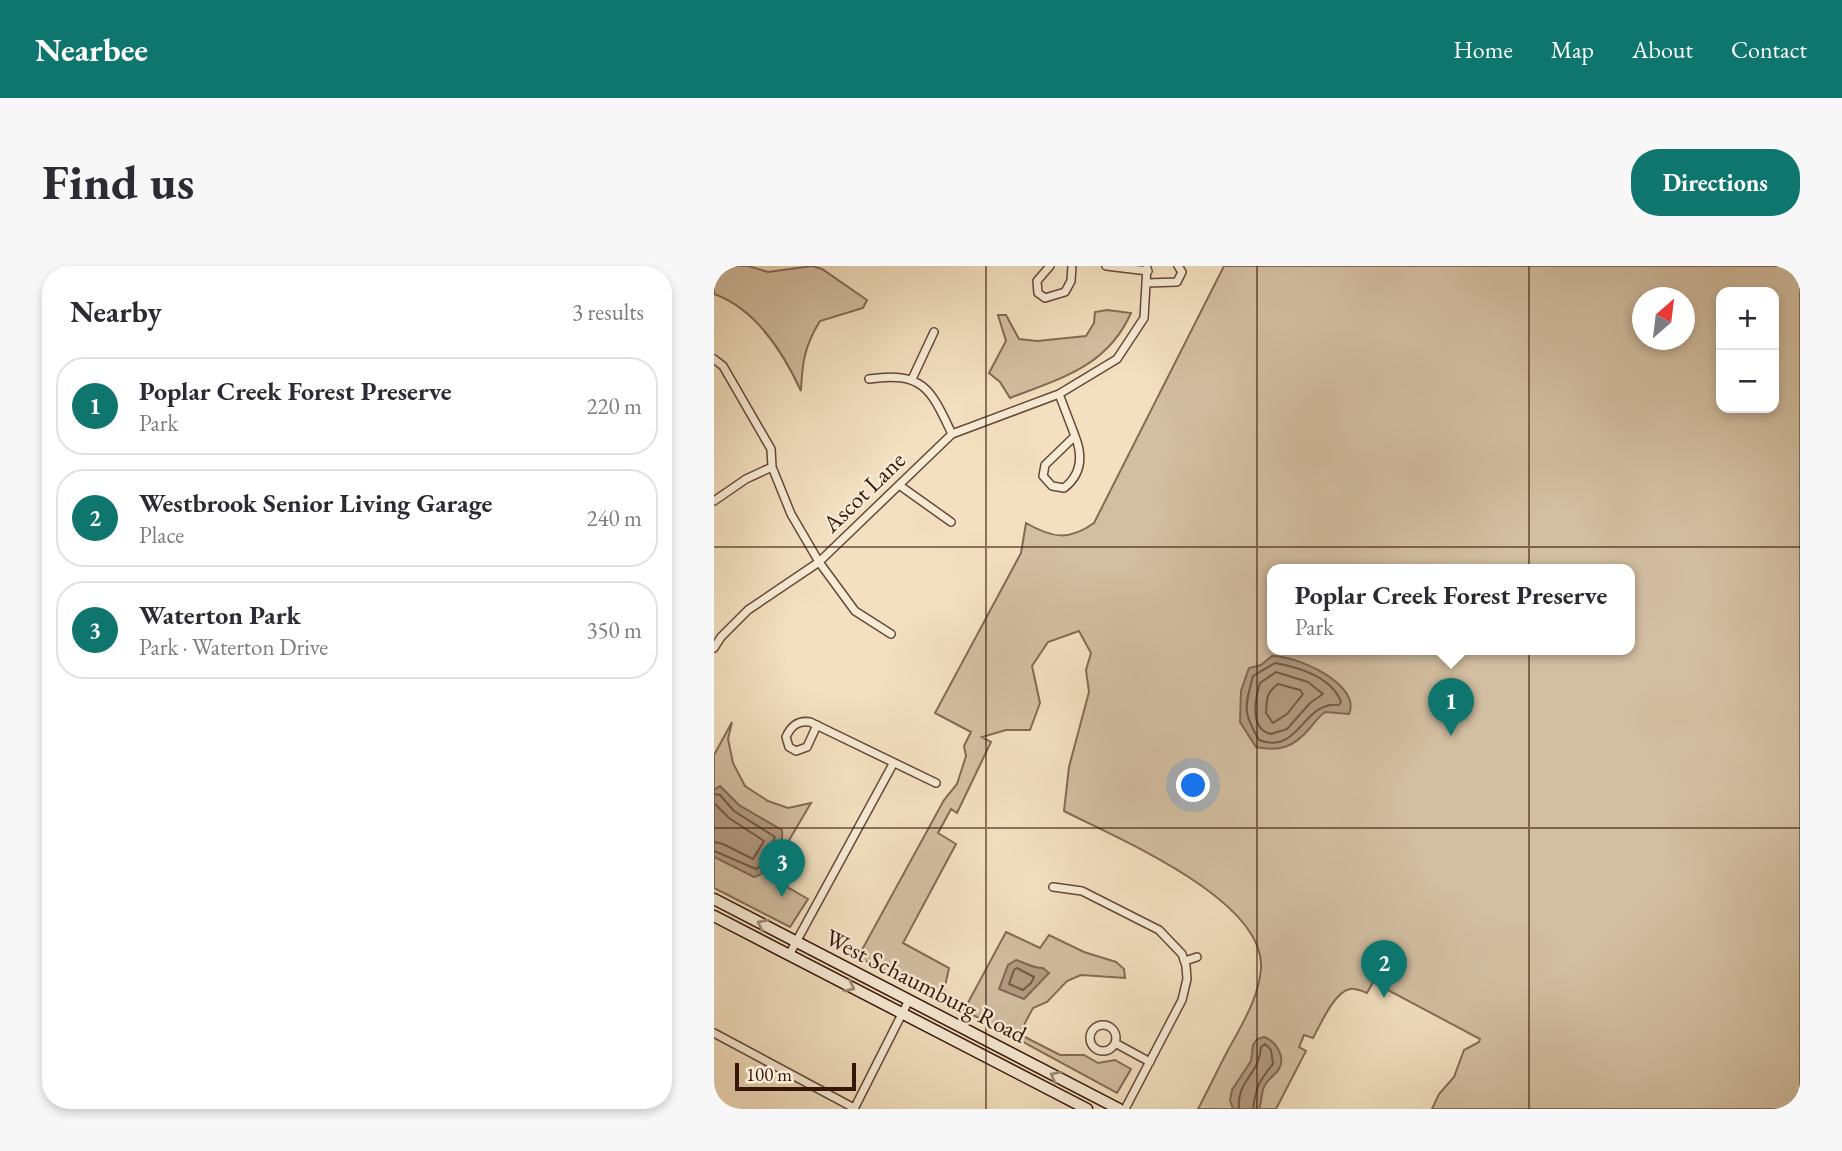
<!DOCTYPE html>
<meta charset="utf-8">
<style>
body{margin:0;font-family:"EB Garamond",serif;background:#f7f7f7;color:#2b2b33}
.controls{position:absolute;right:21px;top:21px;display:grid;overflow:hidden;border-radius:14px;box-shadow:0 4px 10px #0003}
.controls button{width:63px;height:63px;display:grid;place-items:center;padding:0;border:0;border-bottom:2px solid #e1e1e2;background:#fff;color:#2b2b33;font:35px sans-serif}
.compass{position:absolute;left:918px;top:21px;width:63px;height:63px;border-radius:50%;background:#fff;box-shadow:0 4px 10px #0003;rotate:28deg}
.scale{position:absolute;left:21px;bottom:18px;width:121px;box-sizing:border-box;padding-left:7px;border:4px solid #371608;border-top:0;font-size:19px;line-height:24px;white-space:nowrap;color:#371608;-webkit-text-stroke:5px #f7ebd6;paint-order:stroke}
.you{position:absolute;left:480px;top:520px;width:24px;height:24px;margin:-18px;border:5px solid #fff;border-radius:50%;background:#1a73e8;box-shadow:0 0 0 10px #1a73e833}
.badge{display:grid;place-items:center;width:46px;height:46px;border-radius:50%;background:#0f766e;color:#fff;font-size:23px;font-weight:700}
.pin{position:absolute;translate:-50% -58px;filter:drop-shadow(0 2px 4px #0008)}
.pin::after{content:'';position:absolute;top:37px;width:24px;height:21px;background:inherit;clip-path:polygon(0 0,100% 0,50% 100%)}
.popup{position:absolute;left:553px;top:298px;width:368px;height:91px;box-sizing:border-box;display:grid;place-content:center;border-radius:14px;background:#fff;filter:drop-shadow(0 2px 5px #0005);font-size:23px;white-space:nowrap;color:#7c7c81}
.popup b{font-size:26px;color:#2b2b33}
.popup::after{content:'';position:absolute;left:50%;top:100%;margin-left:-14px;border:14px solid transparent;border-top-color:#fff}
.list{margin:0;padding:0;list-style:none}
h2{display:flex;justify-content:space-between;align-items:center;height:91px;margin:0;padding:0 28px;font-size:30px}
h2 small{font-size:23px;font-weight:400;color:#7c7c81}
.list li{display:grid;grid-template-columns:46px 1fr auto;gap:21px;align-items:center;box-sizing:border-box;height:98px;margin:0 14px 14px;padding:0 14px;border:2px solid #e1e1e2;border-radius:28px}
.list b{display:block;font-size:26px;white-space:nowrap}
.list p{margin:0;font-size:23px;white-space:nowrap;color:#7c7c81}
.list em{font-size:23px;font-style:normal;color:#7c7c81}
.map{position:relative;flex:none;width:1086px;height:843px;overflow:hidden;border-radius:28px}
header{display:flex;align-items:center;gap:42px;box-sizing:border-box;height:98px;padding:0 35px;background:#0f766e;color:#fff}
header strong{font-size:33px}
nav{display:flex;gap:38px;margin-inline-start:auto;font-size:24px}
.intro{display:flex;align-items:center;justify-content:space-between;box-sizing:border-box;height:168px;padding:0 42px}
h1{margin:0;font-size:49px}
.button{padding:18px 32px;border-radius:28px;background:#0f766e;color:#fff;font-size:24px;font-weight:700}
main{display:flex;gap:42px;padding:0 42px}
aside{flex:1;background:#fff;border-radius:28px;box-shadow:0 4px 10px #0003}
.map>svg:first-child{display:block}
.green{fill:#d2bea1;stroke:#846a54;stroke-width:2;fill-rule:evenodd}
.water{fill:#b29b81;stroke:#816651;stroke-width:2}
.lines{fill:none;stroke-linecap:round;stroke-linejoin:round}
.shore{stroke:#745844;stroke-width:2}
.minor-casing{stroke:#664836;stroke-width:10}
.secondary-casing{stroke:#371608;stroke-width:13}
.minor{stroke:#f7ebd6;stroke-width:7}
.secondary{stroke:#f7ebd6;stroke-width:10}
.oneway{stroke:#a18b79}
.grid{fill:none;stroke:#371608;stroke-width:2;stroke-opacity:0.55}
.labels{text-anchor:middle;stroke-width:5;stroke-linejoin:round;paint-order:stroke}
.street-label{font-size:24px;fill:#371608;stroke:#f7ebd6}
</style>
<header>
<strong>Nearbee</strong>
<nav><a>Home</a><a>Map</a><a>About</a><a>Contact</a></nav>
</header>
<div class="intro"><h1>Find us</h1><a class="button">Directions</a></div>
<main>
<aside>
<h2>Nearby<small>3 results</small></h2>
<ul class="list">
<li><span class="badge">1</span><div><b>Poplar Creek Forest Preserve</b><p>Park</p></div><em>220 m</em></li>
<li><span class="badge">2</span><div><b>Westbrook Senior Living Garage</b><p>Place</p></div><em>240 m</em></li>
<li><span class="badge">3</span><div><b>Waterton Park</b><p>Park · Waterton Drive</p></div><em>350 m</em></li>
</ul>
</aside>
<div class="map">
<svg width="1086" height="843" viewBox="0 0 1086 843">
<rect width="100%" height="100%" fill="#f2e0c0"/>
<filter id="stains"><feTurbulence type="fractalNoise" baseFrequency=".00286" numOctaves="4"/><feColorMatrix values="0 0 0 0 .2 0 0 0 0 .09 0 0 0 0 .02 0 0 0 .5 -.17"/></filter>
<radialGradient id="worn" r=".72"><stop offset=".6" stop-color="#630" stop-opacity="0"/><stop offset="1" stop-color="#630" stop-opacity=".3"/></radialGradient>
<path class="green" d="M0 0H34L54 6 98 0 108 3 153 34 149 42 106 55C91 79 88 96 87 125 69 86 42 43 0 28Z
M510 0H1086V843H718L725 828 740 811 750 784 765 776 766 773 659 716 653 727C648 725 641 722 636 723 621 725 606 759 599 772L590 769 585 781 592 785 562 843H484C494 824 503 805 513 786 527 760 545 732 547 702 551 633 402 572 350 545L355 501 375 426 372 404 377 387 365 365 334 376 318 400 326 437 316 464H292L268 471 277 476 243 547 237 543 224 567 242 578 189 677 235 702 230 725 224 733 144 691 230 534 243 518 252 490 250 480 257 466 221 447 307 287 312 257C338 272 355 275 380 257ZM1007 26H1060V142H1007ZM929 32H971V74H929ZM558 304H916V384H558Z
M393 44 417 47C393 101 347 112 296 132L286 116 275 107 292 75 284 49H292L305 73 323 75 372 70 380 57 381 46Z
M18 456 14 473 19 497 31 520 54 535 74 542 97 537 54 610 94 633 76 661 0 622V489Z
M292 666 326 682 335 669 370 686 402 696 410 703 411 712 367 709 353 715 333 736 319 742 305 768 346 789H370L384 797 401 794 417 803 403 827 250 744Z"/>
<path class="water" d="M558 390C581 389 648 418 635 448L611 446C605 450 601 456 596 462 580 481 566 486 542 481L526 456 527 425 535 402 547 399Z
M6 520 25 539 68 564C70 580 56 608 40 611L0 591V524Z
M302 694C312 697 318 702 329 702L335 707 310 733 285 723 294 699Z
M550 771C562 775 572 791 565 803 561 810 553 813 550 821 547 827 548 836 545 843H519L516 834 518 824 537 795 539 779 543 773Z"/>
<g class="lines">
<path class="shore" d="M561 397C584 401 618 411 627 436L625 439C589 434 585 490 545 474 528 445 531 441 539 410Z
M562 406 594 416 609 428 596 437 573 463 557 468C535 463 541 433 546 417Z
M564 418 586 424 589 428 573 448 559 457 552 447C553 432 552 427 564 418Z
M0 528 6 529 20 545 61 571 48 599 42 603 0 585
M0 537 15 552 50 575 39 593 9 578 0 576
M303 702 320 711 317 717 309 724 295 718 300 704Z
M525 843C522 815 546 808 547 781L551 778 557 784 559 798C545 815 542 821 539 843"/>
<defs>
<path id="minor" d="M336 0 323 15 324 27 331 32 351 26 357 15 358 0
M392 0 434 5
M433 17 463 16 468 6 464 0
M0 93 9 100 57 183 58 201 77 248 105 296 141 345 177 368
M155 113C210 105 217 124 238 168
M198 113 220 66
M345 128 361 170 331 199 329 210 338 220 350 222C368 208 369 190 361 170
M185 219 237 256
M0 235 32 213 58 201
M0 382 7 371 34 344 105 296 238 168 345 128 403 93 430 52 433 0
M103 459 93 481 82 485 75 481 72 471C77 460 84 454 96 456L222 517
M339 621 368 625 445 664 468 688 472 700 473 713 468 734 411 843
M75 689 179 498
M471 695 483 691
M376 772a13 13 0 1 1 26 0a13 13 0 1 1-26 0Z
M0 767 140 842
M401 777 436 796
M140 843 195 734"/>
<path id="secondary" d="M0 633 405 843
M0 650 373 843"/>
</defs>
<use href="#minor" class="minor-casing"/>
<use href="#secondary" class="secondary-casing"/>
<use href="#minor" class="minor"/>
<use href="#secondary" class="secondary"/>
</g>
<defs><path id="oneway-chevron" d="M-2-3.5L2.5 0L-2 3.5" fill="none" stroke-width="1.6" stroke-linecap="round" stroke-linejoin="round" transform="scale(1.75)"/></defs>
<g class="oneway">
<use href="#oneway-chevron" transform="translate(48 658) rotate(-153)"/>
<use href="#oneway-chevron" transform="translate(136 721) rotate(27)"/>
<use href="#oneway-chevron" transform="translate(341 810) rotate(-153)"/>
</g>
<path class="grid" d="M272 0V843M543 0V843M815 0V843M0 281H1086M0 562H1086"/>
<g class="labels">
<g class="street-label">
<text transform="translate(150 226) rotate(-44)" y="8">Ascot Lane</text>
<text transform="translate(212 720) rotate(27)" y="8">West Schaumburg Road</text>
</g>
</g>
<rect width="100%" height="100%" filter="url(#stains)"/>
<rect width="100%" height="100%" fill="url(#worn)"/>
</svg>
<div class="controls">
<button>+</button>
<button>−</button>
</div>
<svg class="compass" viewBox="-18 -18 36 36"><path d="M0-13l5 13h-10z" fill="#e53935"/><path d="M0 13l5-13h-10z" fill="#7c7c81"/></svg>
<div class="scale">100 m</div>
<div class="you"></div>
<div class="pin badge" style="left:737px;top:470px">1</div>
<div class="popup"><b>Poplar Creek Forest Preserve</b>Park</div>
<div class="pin badge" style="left:670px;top:732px">2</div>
<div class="pin badge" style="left:68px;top:631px">3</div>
</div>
</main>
